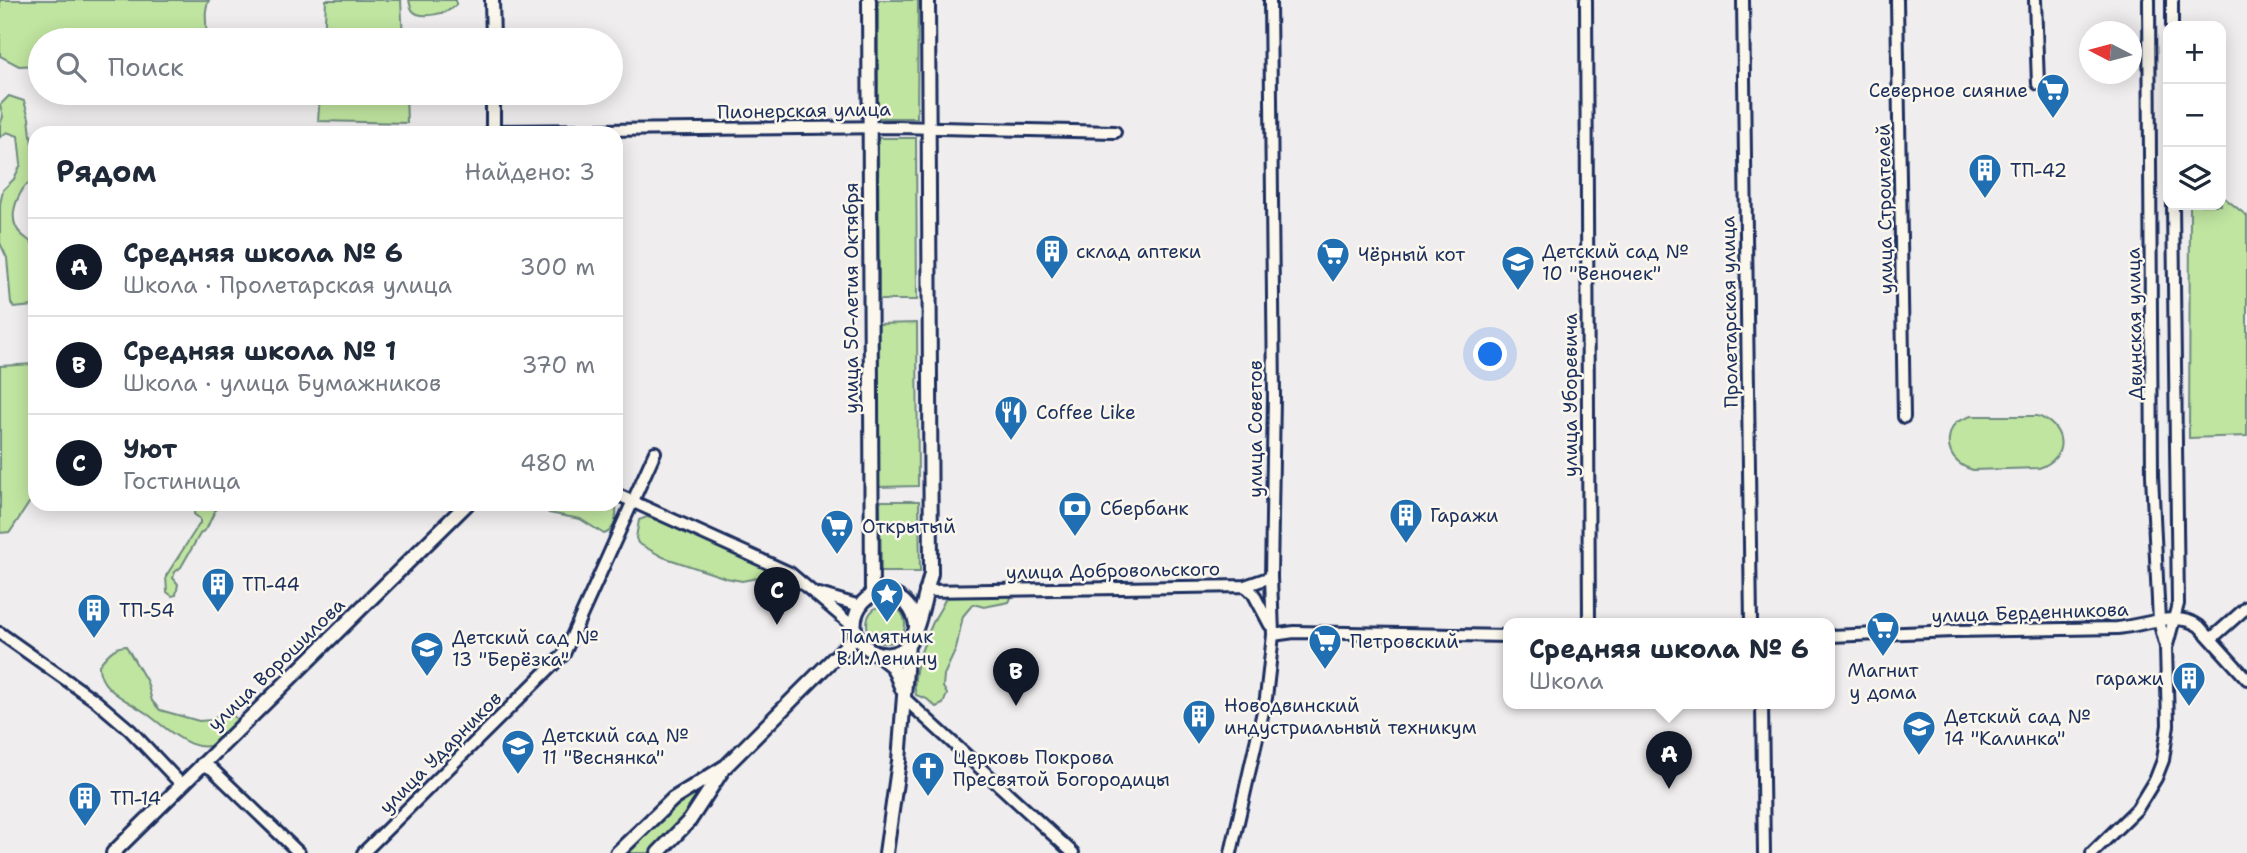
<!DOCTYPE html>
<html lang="ru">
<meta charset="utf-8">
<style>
body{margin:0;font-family:"Shantell Sans",sans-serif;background:#f6f6f7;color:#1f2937}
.controls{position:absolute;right:21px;top:21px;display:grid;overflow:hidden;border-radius:14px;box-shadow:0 4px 18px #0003}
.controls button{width:63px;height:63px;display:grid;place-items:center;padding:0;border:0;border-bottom:2px solid #e0e1e3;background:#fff;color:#1f2937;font:35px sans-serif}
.compass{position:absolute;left:2079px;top:21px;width:63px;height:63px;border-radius:50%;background:#fff;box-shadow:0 4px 18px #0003;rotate:276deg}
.you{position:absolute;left:1491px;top:355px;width:24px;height:24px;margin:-18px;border:5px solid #fff;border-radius:50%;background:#1a73e8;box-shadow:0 0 0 10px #1a73e833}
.badge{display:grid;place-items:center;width:46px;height:46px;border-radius:50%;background:#111827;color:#fff;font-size:23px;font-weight:700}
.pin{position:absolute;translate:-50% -58px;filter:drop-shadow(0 2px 4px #0008)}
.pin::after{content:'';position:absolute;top:37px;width:24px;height:21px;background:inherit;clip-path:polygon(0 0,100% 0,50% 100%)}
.popup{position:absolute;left:1503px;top:618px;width:332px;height:91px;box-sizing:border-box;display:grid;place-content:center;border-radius:14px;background:#fff;filter:drop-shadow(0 2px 5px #0005);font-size:23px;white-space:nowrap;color:#747a83}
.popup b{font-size:26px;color:#1f2937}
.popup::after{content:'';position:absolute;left:50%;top:100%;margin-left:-14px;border:14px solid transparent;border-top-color:#fff}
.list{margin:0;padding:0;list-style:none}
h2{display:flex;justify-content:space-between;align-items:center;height:91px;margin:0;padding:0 28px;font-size:30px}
h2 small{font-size:23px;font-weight:400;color:#747a83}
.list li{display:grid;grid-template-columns:46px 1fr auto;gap:21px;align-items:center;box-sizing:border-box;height:98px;padding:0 28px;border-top:2px solid #e0e1e3}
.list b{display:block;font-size:26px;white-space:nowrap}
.list p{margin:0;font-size:23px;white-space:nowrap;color:#747a83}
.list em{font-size:23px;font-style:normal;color:#747a83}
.icon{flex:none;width:38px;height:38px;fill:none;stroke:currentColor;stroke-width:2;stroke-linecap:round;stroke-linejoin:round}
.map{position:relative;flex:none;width:2247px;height:853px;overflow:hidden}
.search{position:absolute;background:#fff;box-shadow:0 4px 18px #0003;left:28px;top:28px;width:595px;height:77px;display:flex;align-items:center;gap:18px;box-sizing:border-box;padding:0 24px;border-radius:38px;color:#747a83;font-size:26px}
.panel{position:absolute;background:#fff;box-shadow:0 4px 18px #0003;left:28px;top:126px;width:595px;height:385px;border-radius:21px}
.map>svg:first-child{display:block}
.green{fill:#c0e5a0;stroke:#6e8a7f;stroke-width:2}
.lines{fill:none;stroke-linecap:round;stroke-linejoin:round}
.minor-casing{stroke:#1b2f5e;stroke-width:16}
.major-casing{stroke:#1b2f5e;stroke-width:18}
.minor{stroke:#fbf7ec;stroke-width:10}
.major{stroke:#fbf7ec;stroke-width:12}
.labels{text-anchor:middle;stroke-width:5;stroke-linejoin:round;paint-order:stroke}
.poi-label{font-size:19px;fill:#1b2f5e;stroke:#fbf7ec;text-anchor:start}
.street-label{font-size:19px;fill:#1b2f5e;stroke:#fbf7ec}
</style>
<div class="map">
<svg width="2247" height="853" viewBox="0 0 2247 853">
<rect width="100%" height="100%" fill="#f0edee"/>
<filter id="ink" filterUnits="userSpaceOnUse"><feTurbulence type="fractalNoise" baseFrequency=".0143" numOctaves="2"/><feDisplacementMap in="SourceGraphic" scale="14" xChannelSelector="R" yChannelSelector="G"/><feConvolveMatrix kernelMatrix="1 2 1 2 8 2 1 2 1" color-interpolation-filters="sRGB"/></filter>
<g filter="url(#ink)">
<path class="green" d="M0 0H209C202 14 209 26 205 40H40V65L19 66 0 56Z
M326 0H401L403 40H324Z
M409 0H456V5C449 13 421 20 413 11 410 8 410 3 409 0Z
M878 0H918L917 118H878Z
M320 93H406L407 123 318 121Z
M9 96 24 101 29 118 35 171V178C31 184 26 183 23 189 14 203 8 222 22 235 29 241 33 241 35 252V303L33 306 14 308 11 303 7 258 0 243V204L3 190 14 179 21 164 18 136 7 132 0 137V124L3 117 0 105Z
M878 138H916L917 300H879Z
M2221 195 2247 216V436L2189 438 2190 208V205H2221Z
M917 323 918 486 879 487 878 324Z
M35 364V494L10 532 0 533V366Z
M1971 416H2037C2066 425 2070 458 2039 468L1973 470C1949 463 1942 442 1956 422Z
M880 501H919L920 572H881Z
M195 504H218L207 528 200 534 181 567 175 572 173 578 178 584 176 595 172 596 167 592 166 576 200 523V519L194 514Z
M539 504H616C617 516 616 530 604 534L580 519 549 513Z
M647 517 682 528 766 567 769 571 768 576 742 581 726 578 663 557 638 543 636 538 639 520Z
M1011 592 1012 596 1009 602 984 607 973 604 963 616 956 649 944 675 943 687 947 694 943 704 936 707 927 699 916 695C910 674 925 640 934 620 938 611 944 606 946 595Z
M867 624a19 19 0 1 1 38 0a19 19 0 1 1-38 0Z
M126 646 147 682 152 701 160 710 199 721 212 720 224 712C230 713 234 715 237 720 235 729 232 732 225 738 198 762 168 729 146 713 129 701 98 690 99 665 106 656 114 646 126 646Z
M693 793 698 798 674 829 650 853H625L662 816Z"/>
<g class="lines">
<defs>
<path id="minor" d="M1586 0 1589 623
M1743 0 1751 623
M1897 0 1904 417
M2035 0 2038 84
M2172 0V26
M493 131 896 127 1115 132
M616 494 790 573 855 628
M1245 586 1271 577
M925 591 1245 586 1253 593 1270 625
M819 594 860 606
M0 633 96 701 130 730 181 784
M1273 635 1294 632 1508 636
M1830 636 1954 631 2117 628C2143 626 2176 610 2199 626L2247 679
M2211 639 2247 607
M2167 645 2178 604 2173 205
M905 699 1073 853
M1762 703 1764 853
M201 764 212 769 299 853
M363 853 564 654 655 452
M1231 853 1266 698 1273 635 1271 577 1274 397 1270 0
M2092 853 2137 809 2156 778 2163 760 2168 725 2166 647 2159 621 2152 475 2149 0"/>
<path id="major" d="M492 0 493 40
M869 0 872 596
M493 133V93
M916 626C913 593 871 579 857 612 844 643 885 669 908 645 918 634 926 590 931 574L928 0
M877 654 893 667 902 689
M113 853 467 504
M617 853 673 799 726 766 857 635
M658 853 690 820 722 771
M886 853 899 761 908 644"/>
</defs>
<use href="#minor" class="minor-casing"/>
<use href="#major" class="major-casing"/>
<use href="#minor" class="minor"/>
<use href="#major" class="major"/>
</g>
</g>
<defs>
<symbol id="supermarket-pin" viewBox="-11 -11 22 30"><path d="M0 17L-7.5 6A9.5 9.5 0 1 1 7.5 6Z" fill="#1f6fb2" stroke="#fbf7ec"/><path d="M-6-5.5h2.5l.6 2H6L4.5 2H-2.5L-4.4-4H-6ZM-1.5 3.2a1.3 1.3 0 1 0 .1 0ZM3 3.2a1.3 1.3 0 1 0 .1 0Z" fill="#fff"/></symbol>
<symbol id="building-pin" viewBox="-11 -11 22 30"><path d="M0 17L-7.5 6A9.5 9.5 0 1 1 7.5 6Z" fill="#1f6fb2" stroke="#fbf7ec"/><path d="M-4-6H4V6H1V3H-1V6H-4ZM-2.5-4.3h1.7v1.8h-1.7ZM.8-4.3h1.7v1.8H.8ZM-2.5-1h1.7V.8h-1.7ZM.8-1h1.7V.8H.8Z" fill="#fff"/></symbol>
<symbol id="school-pin" viewBox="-11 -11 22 30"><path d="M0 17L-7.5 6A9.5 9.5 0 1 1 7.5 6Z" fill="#1f6fb2" stroke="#fbf7ec"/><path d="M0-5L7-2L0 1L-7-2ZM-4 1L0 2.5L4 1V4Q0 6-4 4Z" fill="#fff"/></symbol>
<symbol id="restaurant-pin" viewBox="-11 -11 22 30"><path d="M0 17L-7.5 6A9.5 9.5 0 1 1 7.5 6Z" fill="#1f6fb2" stroke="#fbf7ec"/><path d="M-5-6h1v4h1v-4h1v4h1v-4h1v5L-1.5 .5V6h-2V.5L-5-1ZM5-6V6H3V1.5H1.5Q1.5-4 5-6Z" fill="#fff"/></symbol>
<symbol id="bank-pin" viewBox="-11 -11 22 30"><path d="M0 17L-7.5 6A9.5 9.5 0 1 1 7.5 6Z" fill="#1f6fb2" stroke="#fbf7ec"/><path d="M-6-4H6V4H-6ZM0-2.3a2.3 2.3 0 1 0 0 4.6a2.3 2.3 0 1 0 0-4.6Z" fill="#fff"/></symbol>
<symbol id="sight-pin" viewBox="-11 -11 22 30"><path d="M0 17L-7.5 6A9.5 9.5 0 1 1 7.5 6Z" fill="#1f6fb2" stroke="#fbf7ec"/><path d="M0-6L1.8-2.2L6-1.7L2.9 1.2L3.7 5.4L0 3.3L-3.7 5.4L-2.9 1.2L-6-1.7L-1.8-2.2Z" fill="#fff"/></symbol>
<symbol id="church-pin" viewBox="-11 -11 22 30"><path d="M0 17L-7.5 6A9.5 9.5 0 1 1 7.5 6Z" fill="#1f6fb2" stroke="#fbf7ec"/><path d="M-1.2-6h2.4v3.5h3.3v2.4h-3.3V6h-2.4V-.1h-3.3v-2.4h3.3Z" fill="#fff"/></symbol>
</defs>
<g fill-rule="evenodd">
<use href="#supermarket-pin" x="2034" y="71" width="38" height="52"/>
<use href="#building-pin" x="1966" y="151" width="38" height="52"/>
<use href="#building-pin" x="1033" y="232" width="38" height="52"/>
<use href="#supermarket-pin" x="1314" y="235" width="38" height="52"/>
<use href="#school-pin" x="1499" y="243" width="38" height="52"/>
<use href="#restaurant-pin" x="992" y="393" width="38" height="52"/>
<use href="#bank-pin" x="1056" y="489" width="38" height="52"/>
<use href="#building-pin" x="1387" y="496" width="38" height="52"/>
<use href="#supermarket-pin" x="818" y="507" width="38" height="52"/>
<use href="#building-pin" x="199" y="565" width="38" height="52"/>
<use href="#sight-pin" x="868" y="575" width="38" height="52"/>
<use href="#building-pin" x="75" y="591" width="38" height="52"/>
<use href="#supermarket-pin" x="1864" y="609" width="38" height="52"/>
<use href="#supermarket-pin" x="1306" y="622" width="38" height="52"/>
<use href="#school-pin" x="408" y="629" width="38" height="52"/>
<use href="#building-pin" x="2170" y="659" width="38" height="52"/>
<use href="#building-pin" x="1180" y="697" width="38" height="52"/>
<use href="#school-pin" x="1900" y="708" width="38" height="52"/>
<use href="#school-pin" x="499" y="727" width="38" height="52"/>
<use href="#church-pin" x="909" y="749" width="38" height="52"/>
<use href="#building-pin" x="66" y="779" width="38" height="52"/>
</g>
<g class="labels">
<g class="poi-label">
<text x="2028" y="97" text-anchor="end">Северное сияние</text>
<text x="2010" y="177">ТП-42</text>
<text x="1076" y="258">склад аптеки</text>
<text x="1542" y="258">Детский сад №<tspan x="1542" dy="22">10 "Веночек"</tspan></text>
<text x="1358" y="261">Чёрный кот</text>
<text x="1036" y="419">Coffee Like</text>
<text x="1100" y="515">Сбербанк</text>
<text x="1430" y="522">Гаражи</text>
<text x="862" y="533">Открытый</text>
<text x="242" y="591">ТП-44</text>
<text x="119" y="617">ТП-54</text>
<text x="887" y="643" text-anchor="middle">Памятник<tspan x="887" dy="22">В.И.Ленину</tspan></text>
<text x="452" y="644">Детский сад №<tspan x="452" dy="22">13 "Берёзка"</tspan></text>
<text x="1350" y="648">Петровский</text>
<text x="1883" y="677" text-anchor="middle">Магнит<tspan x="1883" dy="22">у дома</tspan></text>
<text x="2164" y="685" text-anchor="end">гаражи</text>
<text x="1224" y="712">Новодвинский<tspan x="1224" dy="22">индустриальный техникум</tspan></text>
<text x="1944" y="723">Детский сад №<tspan x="1944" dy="22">14 "Калинка"</tspan></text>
<text x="542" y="742">Детский сад №<tspan x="542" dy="22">11 "Веснянка"</tspan></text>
<text x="953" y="764">Церковь Покрова<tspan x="953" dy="22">Пресвятой Богородицы</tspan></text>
<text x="110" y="805">ТП-14</text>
</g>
<g class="street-label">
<text transform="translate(804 110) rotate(-1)" y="7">Пионерская улица</text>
<text transform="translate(1884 209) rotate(-91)" y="7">улица Строителей</text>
<text transform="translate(851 298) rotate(-90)" y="7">улица 50-летия Октября</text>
<text transform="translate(1729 312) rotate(-91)" y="7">Пролетарская улица</text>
<text transform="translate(2134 324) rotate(-91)" y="7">Двинская улица</text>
<text transform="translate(1570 395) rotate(-90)" y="7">улица Уборевича</text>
<text transform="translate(1255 429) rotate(-90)" y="7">улица Советов</text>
<text transform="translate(1113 570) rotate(-1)" y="7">улица Добровольского</text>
<text transform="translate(2030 612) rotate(-2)" y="7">улица Берденникова</text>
<text transform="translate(276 664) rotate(-44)" y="7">улица Ворошилова</text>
<text transform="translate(440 752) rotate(-45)" y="7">улица Ударников</text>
</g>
</g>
</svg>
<div class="controls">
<button>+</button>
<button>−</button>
<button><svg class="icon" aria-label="layers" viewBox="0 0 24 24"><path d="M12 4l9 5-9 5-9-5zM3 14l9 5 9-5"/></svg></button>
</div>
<svg class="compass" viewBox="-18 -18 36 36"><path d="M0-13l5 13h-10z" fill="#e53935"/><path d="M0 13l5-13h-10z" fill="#747a83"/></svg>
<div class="you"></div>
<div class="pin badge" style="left:1669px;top:789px">A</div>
<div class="popup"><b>Средняя школа № 6</b>Школа</div>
<div class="pin badge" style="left:1016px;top:706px">B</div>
<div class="pin badge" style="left:777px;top:625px">C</div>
<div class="search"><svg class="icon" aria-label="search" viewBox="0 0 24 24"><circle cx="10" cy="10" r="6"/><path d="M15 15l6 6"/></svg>Поиск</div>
<section class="panel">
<h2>Рядом<small>Найдено: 3</small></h2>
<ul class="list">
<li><span class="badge">A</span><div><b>Средняя школа № 6</b><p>Школа · Пролетарская улица</p></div><em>300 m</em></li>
<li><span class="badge">B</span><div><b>Средняя школа № 1</b><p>Школа · улица Бумажников</p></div><em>370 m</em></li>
<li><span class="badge">C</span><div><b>Уют</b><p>Гостиница</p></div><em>480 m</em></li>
</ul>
</section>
</div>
